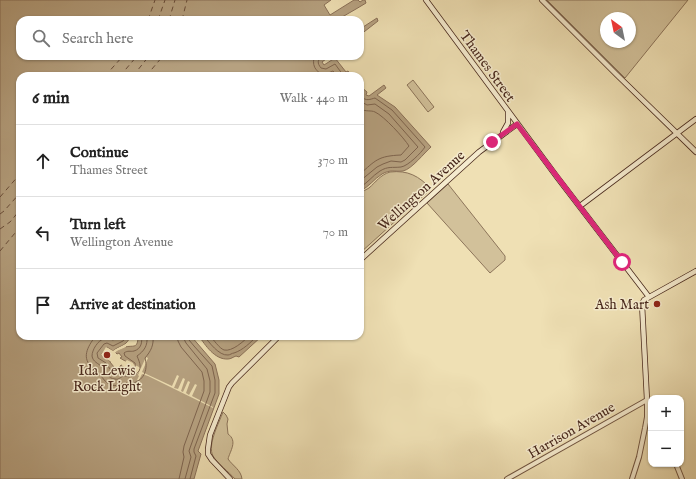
<!DOCTYPE html>
<meta charset="utf-8">
<style>
body{margin:0;font-family:"IM FELL English",serif;background:#f6f6f6;color:#222}
.controls{position:absolute;right:12px;bottom:12px;display:grid;overflow:hidden;border-radius:8px;box-shadow:0 1px 3px #0004}
.controls button{width:36px;height:36px;display:grid;place-items:center;padding:0;border:0;border-bottom:1px solid #e0e0e0;background:#fff;color:#222;font:20px sans-serif}
.compass{position:absolute;left:600px;top:12px;width:36px;height:36px;border-radius:50%;background:#fff;box-shadow:0 1px 3px #0004;rotate:327deg}
.stop{position:absolute;width:12px;height:12px;margin:-9px;border:3px solid #db2777;border-radius:50%;background:#fff}
.stop.end{background:#db2777;border-color:#fff;box-shadow:0 1px 4px #0008}
.list{margin:0;padding:0;list-style:none}
h2{display:flex;justify-content:space-between;align-items:center;height:52px;margin:0;padding:0 16px;font-size:17px}
h2 small{font-size:13px;font-weight:400;color:#767676}
.list li{display:grid;grid-template-columns:26px 1fr auto;gap:12px;align-items:center;box-sizing:border-box;height:72px;padding:0 16px;border-top:1px solid #e0e0e0}
.list b{display:block;font-size:15px;white-space:nowrap}
.list p{margin:0;font-size:13px;white-space:nowrap;color:#767676}
.list em{font-size:13px;font-style:normal;color:#767676}
.icon{flex:none;width:22px;height:22px;fill:none;stroke:currentColor;stroke-width:2;stroke-linecap:round;stroke-linejoin:round}
.map{position:relative;flex:none;width:696px;height:479px;overflow:hidden}
.search{position:absolute;background:#fff;box-shadow:0 1px 3px #0004;left:16px;top:16px;width:348px;height:44px;display:flex;align-items:center;gap:10px;box-sizing:border-box;padding:0 14px;border-radius:12px;color:#767676;font-size:15px}
.panel{position:absolute;background:#fff;box-shadow:0 1px 3px #0004;left:16px;top:72px;width:348px;height:268px;border-radius:12px}
.map>svg:first-child{display:block}
.green{fill:#d2c19a;stroke:#8c745a;fill-rule:evenodd}
.water{fill:#b6a180;stroke:#8a7058;fill-rule:evenodd}
.pier{fill:#efe0b4}
.lines{fill:none;stroke-linecap:round;stroke-linejoin:round}
.shore{stroke:#7e644e;stroke-width:1}
.ferry{stroke:#684c39;stroke-width:1;stroke-dasharray:5 4;stroke-linecap:butt}
.tertiary-casing{stroke:#715541;stroke-width:6}
.secondary-casing{stroke:#47271b;stroke-width:6}
.tertiary{stroke:#f5ebce;stroke-width:4}
.secondary{stroke:#f5ebce;stroke-width:4.5}
.route{stroke:#db2777;stroke-width:5}
.poi-dot{fill:#8f2418;stroke:#f5ebce;stroke-width:1.5}
.labels{text-anchor:middle;stroke-width:3;stroke-linejoin:round;paint-order:stroke}
.street-label{font-size:14px;fill:#47271b;stroke:#f5ebce}
.poi-label{font-size:14px;fill:#47271b;stroke:#f5ebce;text-anchor:end}
</style>
<div class="map">
<svg width="696" height="479" viewBox="0 0 696 479">
<rect width="100%" height="100%" fill="#efe0b4"/>
<filter id="stains"><feTurbulence type="fractalNoise" baseFrequency=".005" numOctaves="4"/><feColorMatrix values="0 0 0 0 .2 0 0 0 0 .09 0 0 0 0 .02 0 0 0 .5 -.17"/></filter>
<radialGradient id="worn" r=".72"><stop offset=".6" stop-color="#630" stop-opacity="0"/><stop offset="1" stop-color="#630" stop-opacity=".3"/></radialGradient>
<path class="green" d="M547 0H688L625 78ZM606 18H630V42H606Z
M413 80 434 107 428 112 407 85Z
M390 172C408 170 419 176 431 189L360 253V193C363 191 366 190 369 188 376 182 380 175 390 172Z
M448 184 505 256V260L490 273 427 203Z
M223 412 226 415 228 419 227 424 228 434C238 441 230 451 228 459 233 466 241 470 242 479H235C229 472 218 464 213 456 207 445 219 423 223 412Z"/>
<path class="water" d="M0 0H331L324 5 330 15 354 0H358L360 2 363 0H365L366 3 356 9 337 20H20V56H330L322 62 324 65 335 58 346 72 348 71 352 76H20V336H191L215 364 219 380V394L198 451 201 454 194 479H0ZM135 338H138V339C137 349 133 345 125 347 122 348 118 350 115 352L117 354 119 353 122 357 120 358 132 365 130 369 121 365 116 371 114 367 110 362V361L101 355 107 347 113 351C118 346 126 346 129 339Z
M377 18 378 21 360 35V29Z
M384 85 386 88 377 95 395 107 431 147C424 153 412 169 403 171 394 172 391 169 382 174 374 179 369 187 360 191V86L367 92 366 95 369 96Z
M199 336H262L239 357 236 356C233 357 231 359 228 359 215 360 205 345 199 336Z"/>
<path class="pier" d="M126 344V347L117 351 114 354 107 350 104 354 111 359 110 361 101 355 106 347 113 351 116 349Z
M146 357 148 358 142 372 172 386 177 375 179 376 174 388 178 389 183 378 185 379 181 391 183 392 188 381 190 382 186 393 189 395 195 384 197 385 192 396 213 407V408L148 376 142 374 139 380H137L139 376 138 375 139 373H138V374L135 373 131 380 129 379 133 371 122 366 123 363 129 366 123 363 124 361 125 362 127 360 133 363V364L141 368Z"/>
<g class="lines">
<path class="shore" d="M315 56C311 63 315 73 324 74 327 74 330 72 333 71L338 76
M323 56C317 60 317 63 321 68L326 69 335 64 343 75 346 76
M360 91C361 93 362 94 362 96 365 102 371 99 375 98L392 110 425 147C421 153 408 166 401 167 392 168 388 166 380 171 372 176 368 183 360 187
M360 101 367 105 375 104 389 114 418 147 405 160 401 162 391 161 383 164 377 167 360 181
M360 109C366 112 371 110 375 112 384 116 404 138 409 146L401 155C378 156 376 160 360 174
M96 336C89 344 81 357 91 366 95 370 92 367 96 370 101 374 103 381 109 384 115 387 118 385 124 383 127 383 130 384 133 383 145 380 148 368 145 358 151 351 154 345 153 336
M120 336 113 340C110 339 107 338 104 339 98 340 92 350 92 356 93 362 98 363 102 367 106 371 108 379 115 379 119 380 120 377 124 376 128 376 131 379 135 375 143 370 140 363 137 356 144 351 148 346 147 336
M127 336 123 341 113 346 107 343 104 344 97 353 98 358 106 363 112 372 115 374H119L122 370 129 372C134 372 136 367 135 363L125 356 124 353C128 350 130 352 134 351 141 349 143 342 141 336
M177 336 178 341 181 347 202 372 204 381V391L184 446 183 452 184 457 179 479
M183 336 184 339 186 343 207 369 210 381V392L190 448 189 451 191 457 185 479
M188 336 189 340 194 346 212 366 215 380V393L194 449V452L196 456 190 479
M204 336C209 342 219 356 228 355 230 355 232 353 234 353 243 350 250 343 257 336
M210 336C214 340 219 348 224 350 232 352 244 341 249 336"/>
<path class="ferry" d="M148 20 155 0
M158 20 165 0
M169 20 175 0
M182 20 187 0
M105 76 123 56
M120 76 137 56
M133 76 149 56
M146 76 163 56
M0 197 20 174
M0 214 4 211 20 193
M0 229 10 222 20 210
M0 251 20 227"/>
<defs>
<path id="tertiary" d="M648 403 651 410
M676 464 682 479
M507 479 647 400
M632 479 639 457 645 428 647 417V400"/>
<path id="secondary" d="M426 0 557 177 649 297
M542 0 616 74 696 152
M503 132 508 123V111
M580 206 696 119
M360 260 479 152 517 124
M647 400 642 304 644 300 696 271
M230 479 212 460 208 454V449L210 435 229 387 232 383 279 336"/>
</defs>
<use href="#tertiary" class="tertiary-casing"/>
<use href="#secondary" class="secondary-casing"/>
<use href="#tertiary" class="tertiary"/>
<use href="#secondary" class="secondary"/>
</g>
<g class="lines">
<path class="route" d="M492 142 517 124 622 262"/>
</g>
<g class="poi-dot">
<circle cx="657" cy="304" r="4"/>
<circle cx="107" cy="355" r="4"/>
</g>
<g class="labels">
<g class="street-label">
<text transform="translate(488 66) rotate(54)" y="5">Thames Street</text>
<text transform="translate(421 190) rotate(-42)" y="5">Wellington Avenue</text>
<text transform="translate(571 430) rotate(-30)" y="5">Harrison Avenue</text>
</g>
<g class="poi-label">
<text x="649" y="309">Ash Mart</text>
<text x="107" y="375" text-anchor="middle">Ida Lewis<tspan x="107" dy="16">Rock Light</tspan></text>
</g>
</g>
<rect width="100%" height="100%" filter="url(#stains)"/>
<rect width="100%" height="100%" fill="url(#worn)"/>
</svg>
<div class="controls">
<button>+</button>
<button>−</button>
</div>
<svg class="compass" viewBox="-18 -18 36 36"><path d="M0-13l5 13h-10z" fill="#e53935"/><path d="M0 13l5-13h-10z" fill="#767676"/></svg>
<div class="stop" style="left:622px;top:262px"></div>
<div class="stop end" style="left:492px;top:142px"></div>
<div class="search"><svg class="icon" aria-label="search" viewBox="0 0 24 24"><circle cx="10" cy="10" r="6"/><path d="M15 15l6 6"/></svg>Search here</div>
<section class="panel">
<h2>6 min<small>Walk · 440 m</small></h2>
<ul class="list">
<li><svg class="icon" aria-label="ahead" viewBox="0 0 24 24"><path d="M12 20V5M6 11l6-6 6 6"/></svg><div><b>Continue</b><p>Thames Street</p></div><em>370 m</em></li>
<li><svg class="icon" aria-label="left" viewBox="0 0 24 24"><path d="M17 20v-9H6M10 6l-5 5 5 5"/></svg><div><b>Turn left</b><p>Wellington Avenue</p></div><em>70 m</em></li>
<li><svg class="icon" aria-label="arrive" viewBox="0 0 24 24"><path d="M6 21V4h12l-3 4 3 4H6"/></svg><div><b>Arrive at destination</b></div></li>
</ul>
</section>
</div>
